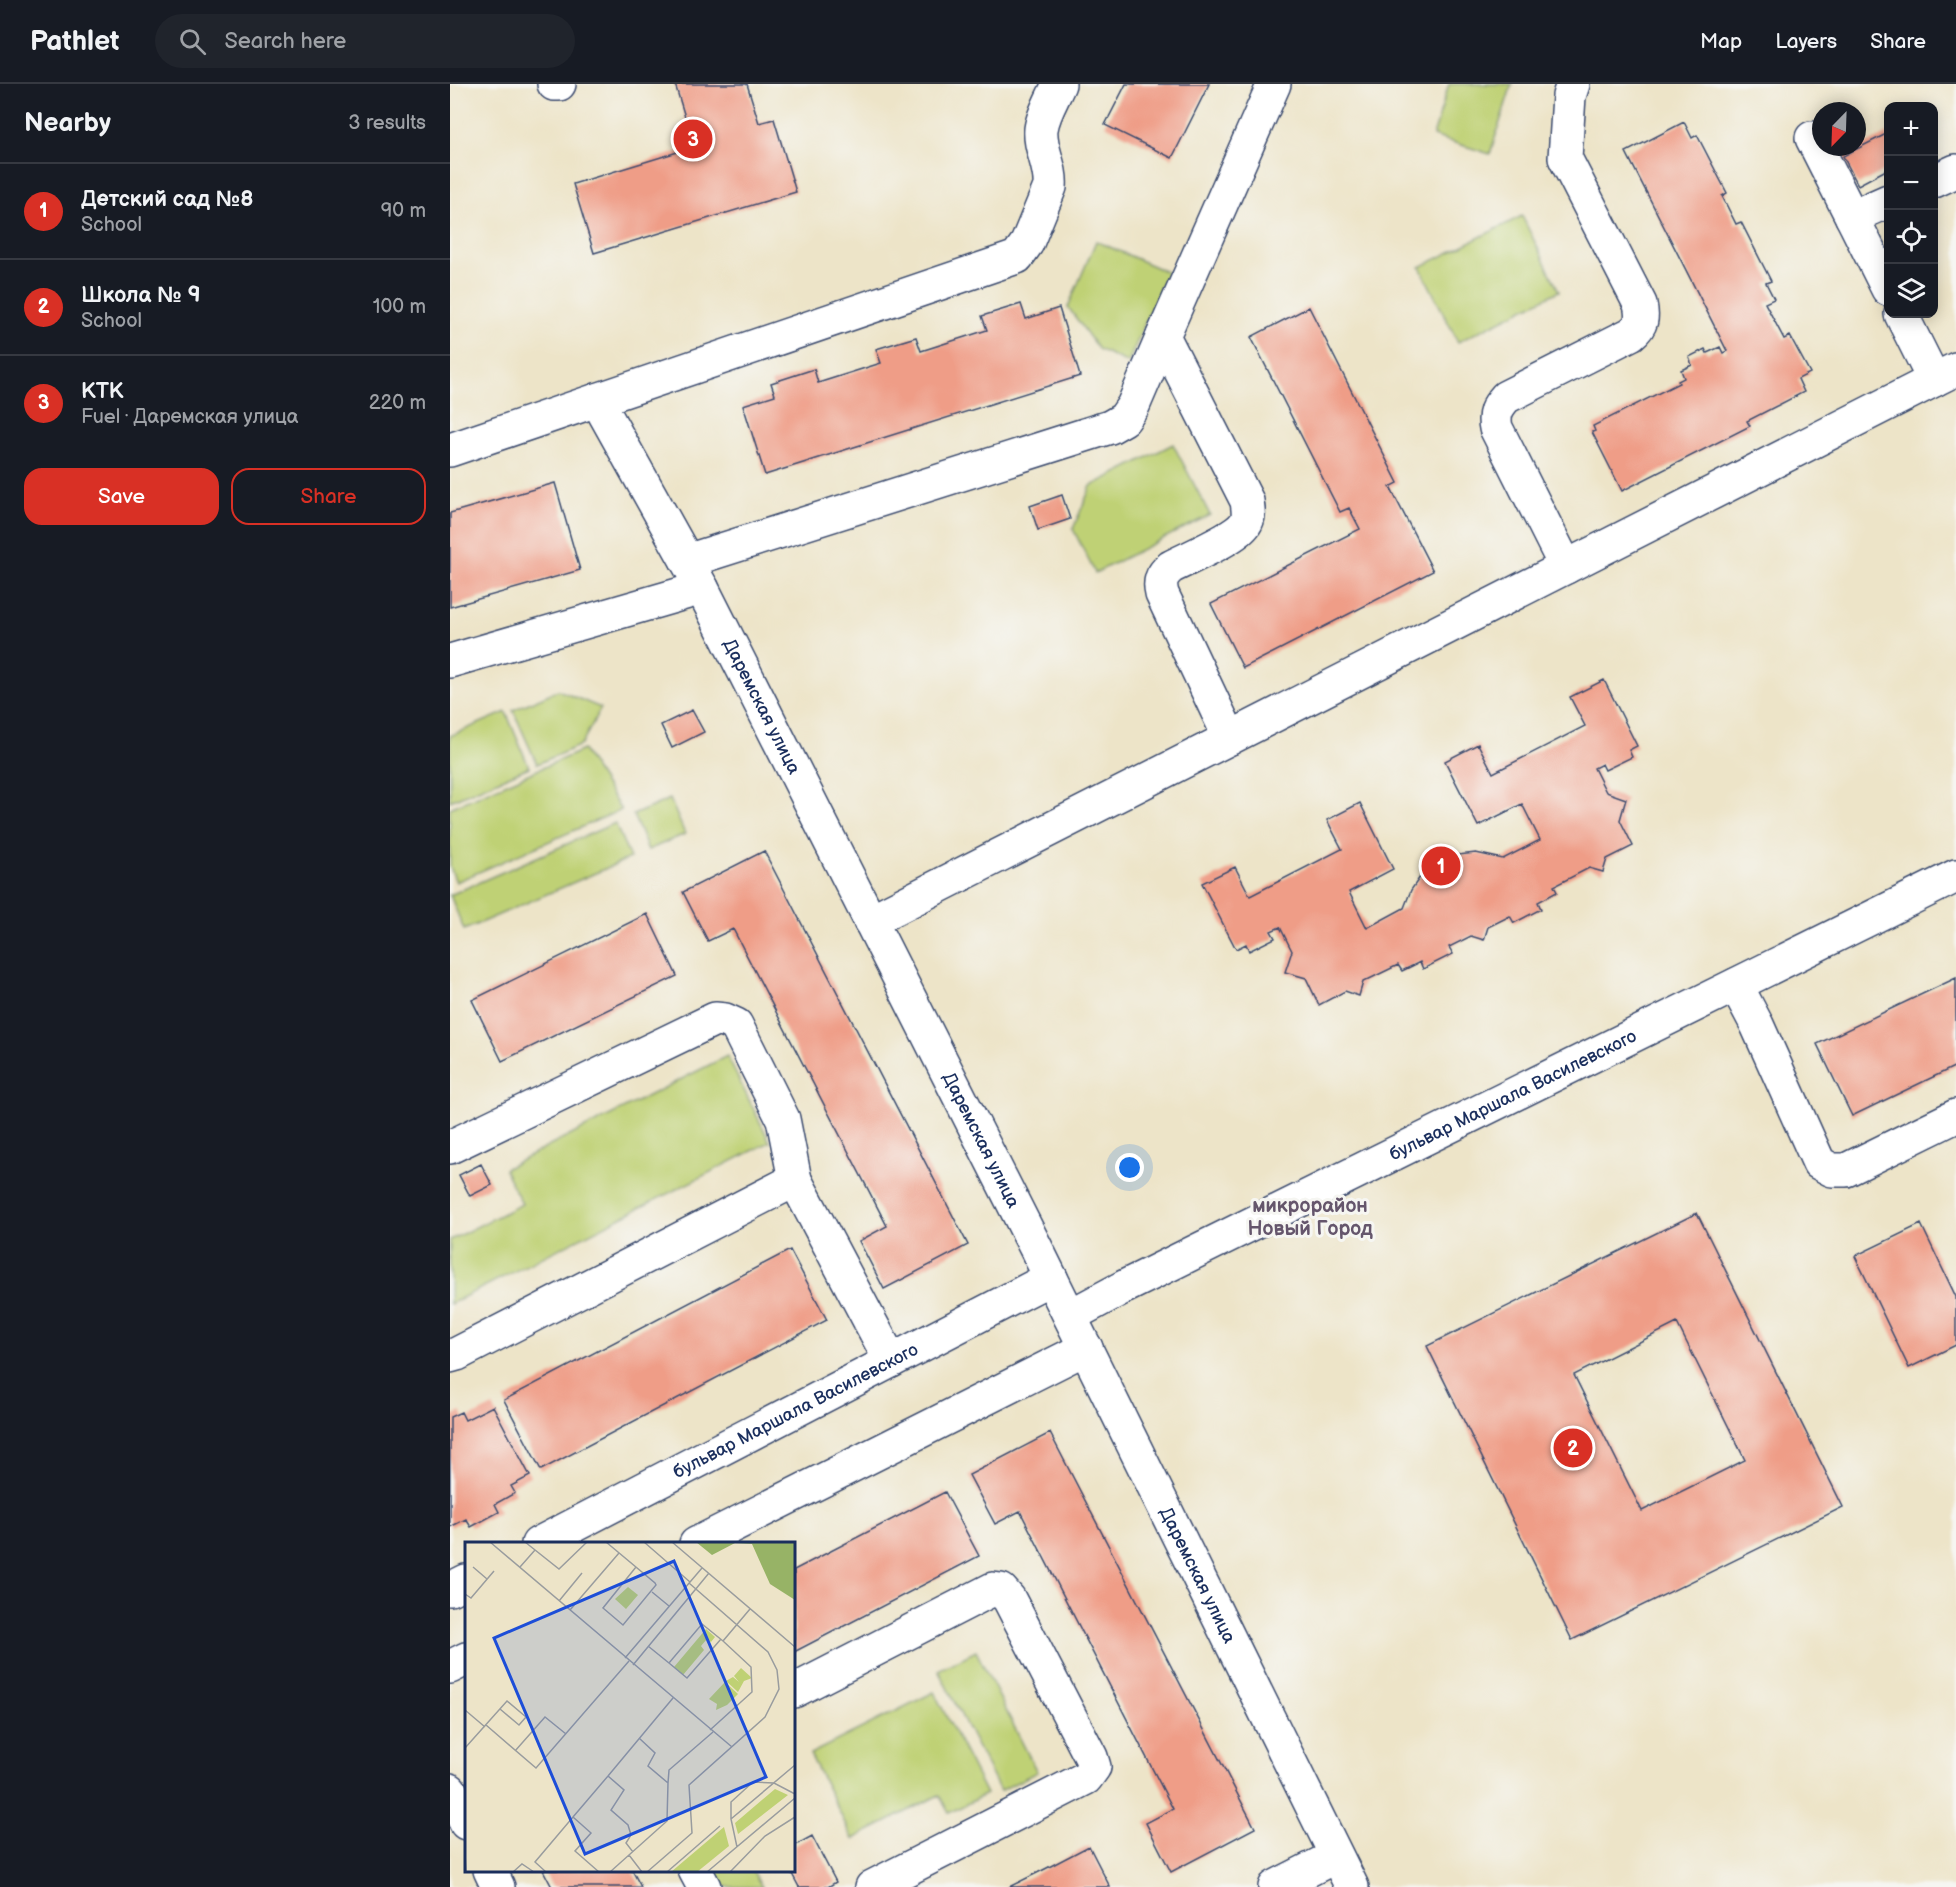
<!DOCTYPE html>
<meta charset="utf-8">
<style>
body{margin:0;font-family:"Balsamiq Sans",sans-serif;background:#20242c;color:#f1f3f6}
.controls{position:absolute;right:18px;top:18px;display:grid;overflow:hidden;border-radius:12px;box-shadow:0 3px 15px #0003}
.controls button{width:54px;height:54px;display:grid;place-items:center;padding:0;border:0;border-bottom:2px solid #363941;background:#171b24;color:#f1f3f6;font:30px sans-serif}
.compass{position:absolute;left:1362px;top:18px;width:54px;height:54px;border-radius:50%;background:#171b24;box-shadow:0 3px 15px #0003;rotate:203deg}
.you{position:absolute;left:680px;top:1084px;width:21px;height:21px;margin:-15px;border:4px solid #fff;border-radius:50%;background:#1a73e8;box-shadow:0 0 0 9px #1a73e833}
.badge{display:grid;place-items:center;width:39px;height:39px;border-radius:50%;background:#d93025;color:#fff;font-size:20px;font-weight:700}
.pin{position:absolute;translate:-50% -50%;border:3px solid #fff;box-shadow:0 2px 6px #0006}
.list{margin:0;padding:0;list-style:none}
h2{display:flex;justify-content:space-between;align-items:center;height:78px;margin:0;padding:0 24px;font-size:26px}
h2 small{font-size:20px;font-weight:400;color:#9ea1a6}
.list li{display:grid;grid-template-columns:39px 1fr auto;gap:18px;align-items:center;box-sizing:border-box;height:96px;padding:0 24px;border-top:2px solid #363941}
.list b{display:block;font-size:22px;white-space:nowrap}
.list p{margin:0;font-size:20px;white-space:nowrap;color:#9ea1a6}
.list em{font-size:20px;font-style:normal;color:#9ea1a6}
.actions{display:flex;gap:12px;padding:18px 24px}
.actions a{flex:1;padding:14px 0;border:2px solid #d93025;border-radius:18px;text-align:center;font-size:21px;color:#d93025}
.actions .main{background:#d93025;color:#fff}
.icon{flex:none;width:33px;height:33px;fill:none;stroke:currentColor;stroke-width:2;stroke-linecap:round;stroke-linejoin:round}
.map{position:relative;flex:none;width:1506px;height:1803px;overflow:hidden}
header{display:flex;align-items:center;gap:36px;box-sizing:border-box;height:84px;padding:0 30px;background:#171b24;border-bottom:2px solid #363941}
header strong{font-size:28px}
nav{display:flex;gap:33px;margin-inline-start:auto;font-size:21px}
.search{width:420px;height:54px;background:#20242c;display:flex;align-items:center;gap:15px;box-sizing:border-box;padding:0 21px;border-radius:33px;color:#9ea1a6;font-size:22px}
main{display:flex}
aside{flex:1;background:#171b24}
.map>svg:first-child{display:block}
.green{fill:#bfd174;stroke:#6d8069;stroke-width:1.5}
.building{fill:#ef9d87;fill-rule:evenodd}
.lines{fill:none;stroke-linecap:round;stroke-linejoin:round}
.minor-casing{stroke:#3a4a6e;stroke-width:36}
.minor{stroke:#fff;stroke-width:33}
.labels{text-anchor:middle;stroke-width:6;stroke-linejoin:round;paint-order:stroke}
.street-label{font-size:18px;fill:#1b2f5e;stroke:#f6f6f2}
.neighbourhood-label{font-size:20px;font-weight:bold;fill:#65566c;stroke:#f6f6f2}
.inset-road{fill:none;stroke:#999c9e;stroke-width:1.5}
.view{fill:#1d4ed8;fill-opacity:0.15;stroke:#1d4ed8;stroke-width:3}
.inset-edge{fill:none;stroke:#1b2f5e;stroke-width:3}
</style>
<header>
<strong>Pathlet</strong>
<div class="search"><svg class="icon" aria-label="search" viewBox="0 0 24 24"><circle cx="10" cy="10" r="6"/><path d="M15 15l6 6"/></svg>Search here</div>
<nav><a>Map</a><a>Layers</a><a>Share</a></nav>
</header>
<main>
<aside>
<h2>Nearby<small>3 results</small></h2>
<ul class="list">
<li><span class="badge">1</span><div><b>Детский сад №8</b><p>School</p></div><em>90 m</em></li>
<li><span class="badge">2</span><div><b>Школа № 9</b><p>School</p></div><em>100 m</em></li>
<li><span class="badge">3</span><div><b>КТК</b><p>Fuel · Даремская улица</p></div><em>220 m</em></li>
</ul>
<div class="actions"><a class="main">Save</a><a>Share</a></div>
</aside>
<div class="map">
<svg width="1506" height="1803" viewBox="0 0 1506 1803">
<rect width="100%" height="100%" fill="#f6f6f2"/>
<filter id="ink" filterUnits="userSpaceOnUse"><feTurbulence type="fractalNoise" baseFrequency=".0167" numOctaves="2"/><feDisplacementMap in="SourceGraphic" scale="12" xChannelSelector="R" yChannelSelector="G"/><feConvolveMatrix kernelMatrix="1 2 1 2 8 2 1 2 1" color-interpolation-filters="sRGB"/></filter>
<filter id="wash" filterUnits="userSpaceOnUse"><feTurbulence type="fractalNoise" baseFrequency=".008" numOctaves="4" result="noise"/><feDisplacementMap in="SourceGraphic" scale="24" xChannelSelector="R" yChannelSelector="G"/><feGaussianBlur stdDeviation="1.35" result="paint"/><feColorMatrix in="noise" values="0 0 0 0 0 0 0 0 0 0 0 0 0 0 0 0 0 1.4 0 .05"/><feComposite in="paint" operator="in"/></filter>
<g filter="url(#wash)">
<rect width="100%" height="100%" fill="#ede4c8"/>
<path class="green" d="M999 0H1062L1040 70 983 52Z
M1072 132 1109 207 1008 258 970 183Z
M646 157 717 188 678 279 648 265 618 223Z
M723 360 760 431 645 489 623 445 641 402Z
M108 606 151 624 131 661 87 680 63 626Z
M56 628 79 683 0 717V652Z
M133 666 171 726 6 798 0 783V724Z
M220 715 235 750 198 766 183 731Z
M165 739 180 774 14 846 0 811Z
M277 972 320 1058 0 1220V1156L72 1120 54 1085Z
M526 1567 587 1688 550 1707 488 1586Z
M484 1608 536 1710 499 1729 489 1711 403 1755 360 1670Z
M257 1787H303L312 1803H266Z"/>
<g id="blocks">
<path class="building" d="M225 0H297L309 39 324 35 346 108 144 169 123 100 244 63Z
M676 0H759L722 74 655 41Z
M1234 38 1242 54 1247 51 1277 109 1272 112 1286 140 1291 138 1321 197 1316 199 1324 215 1315 219 1334 255 1340 252 1360 289 1348 295 1354 308 1297 337 1300 342 1172 407 1142 348 1145 347 1143 342 1229 299 1228 297 1234 294 1231 286 1242 281 1239 273 1255 265 1257 269 1270 263 1273 269 1277 267 1176 68Z
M1438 49V85L1408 101 1393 72Z
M571 220 576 235 609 224 630 292 315 391 293 321 325 311 321 299 364 285 368 299 431 279 426 265 466 253 471 267 537 246 532 232Z
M859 223 948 399 940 403 983 487 793 584 761 520 910 445 899 424 890 428 801 253Z
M105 399 130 486 0 523V429Z
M612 411 620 435 588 446 580 422Z
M1154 596 1187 662 1179 666 1182 673 1155 686 1152 680 1144 684 1156 708 1176 715 1170 736 1183 762 1157 775 1153 788 1139 784 1104 802 1107 808 1088 818 1091 825 1064 839 1060 832 1038 843 1034 856 1021 852 999 863 1003 870 973 885 970 878 952 887 948 881 913 898 909 912 895 907 869 921 856 894 835 888 842 867 830 843 821 847 825 854 799 867 796 860 786 865 752 799 785 783 800 812 892 765 877 736 910 719 943 785 899 808 917 844 954 824 961 806 970 793 984 781 979 774 988 770 997 765 999 772 1026 769 1053 775 1090 756 1072 720 1028 742 995 677 1028 660 1043 689 1135 642 1120 613Z
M242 626 254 648 222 664 211 641Z
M314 767 518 1161 434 1205 409 1157 437 1142 283 845 258 857 233 808Z
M197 830 227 892 52 977 22 916Z
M1506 894V982L1402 1032 1367 960Z
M31 1080 42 1101 20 1112 9 1091Z
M1247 1129 1393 1423 1122 1556 977 1262ZM1227 1239 1295 1376 1192 1427 1124 1291Z
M1471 1140 1506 1213V1261L1459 1284 1405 1172Z
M340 1166 377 1236 91 1386 54 1316Z
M43 1322 80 1392 61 1402 65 1409 45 1420 49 1428 21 1443 16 1435 0 1443V1333L11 1328 15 1336Z
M600 1349 805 1744 721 1788 696 1739 723 1725 570 1427 545 1440 519 1391Z
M495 1408 529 1472 344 1568V1486Z
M362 1752 386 1798 378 1803H349L340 1786H344V1762Z
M639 1762 660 1803H559L595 1785Z
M93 1786H182L191 1803H102Z"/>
</g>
</g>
<g filter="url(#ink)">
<use href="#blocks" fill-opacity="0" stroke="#3a4a6e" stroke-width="1.5"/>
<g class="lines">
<defs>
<g id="minor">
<path d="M104 0H109"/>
<path d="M1123 0 1119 12 1115 74 1190 220C1193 234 1192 241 1181 250L1056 313C1047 323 1043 330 1046 344L1116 483 1484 296"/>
<path d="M1362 54 1402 133"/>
<path d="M1484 97 1506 87"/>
<path d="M1438 117 1402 133 1438 205"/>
<path d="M1451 230 1484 296 1506 285"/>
<path id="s1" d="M147 316 252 504 586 1164 902 1803"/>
<path d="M0 366 567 173 577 159 600 103C602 83 589 64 591 45 593 30 603 14 609 0"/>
<path d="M237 477 660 343 674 335 683 322 713 252"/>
<path d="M0 577 252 504"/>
<path d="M780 654 712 510C709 498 711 491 721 483 738 474 786 454 795 440 800 433 798 425 797 417L713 252 824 0"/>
<path d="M420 837 1116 483"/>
<path d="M1286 901 1307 941 1369 1079 1382 1086H1396L1506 1032"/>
<path d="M0 1063 265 935 275 936 286 941 333 1035 345 1096"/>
<path id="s2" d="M620 1232 674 1203 1506 792"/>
<path d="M0 1272 7 1270 345 1096 441 1277"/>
<path id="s3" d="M88 1460 601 1194"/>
<path d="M246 1460 636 1264"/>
<path d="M0 1505 16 1497"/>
<path d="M0 1583 16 1575"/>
<path d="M344 1607 543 1505 551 1506 559 1515 641 1673 644 1683 636 1694 422 1803"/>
<path d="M0 1706 16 1739"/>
<path d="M40 1786 48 1803"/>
<path d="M245 1786 254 1803"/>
<path d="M825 1803 886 1772"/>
</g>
</defs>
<use href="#minor" class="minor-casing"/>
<use href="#minor" class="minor"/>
</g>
</g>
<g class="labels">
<g class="street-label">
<text dy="6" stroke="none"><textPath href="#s1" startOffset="348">Даремская улица</textPath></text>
<text dy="6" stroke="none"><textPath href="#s2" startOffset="495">бульвар Маршала Василевского</textPath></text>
<text dy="6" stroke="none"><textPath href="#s1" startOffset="834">Даремская улица</textPath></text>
<text dy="6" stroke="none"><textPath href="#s3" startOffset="290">бульвар Маршала Василевского</textPath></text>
<text dy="6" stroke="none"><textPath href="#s1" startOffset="1320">Даремская улица</textPath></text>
</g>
<g class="neighbourhood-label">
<text x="860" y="1128">микрорайон<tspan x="860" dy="23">Новый Город</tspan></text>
</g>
</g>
<g transform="translate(15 1458)">
<rect width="330" height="330" fill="#ede4c8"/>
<path d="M163 45 173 53 161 67 150 57ZM241 87 250 95 246 100 242 97 236 104 239 108 218 133 209 125ZM276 126 287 136 279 139 273 150 261 139 268 135 274 140 269 134ZM260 140 273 152 262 163 256 157 262 163 251 168 252 162 244 157ZM310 247 323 253 273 292 270 281ZM259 285 264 304 232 330H206Z" fill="#bfd174"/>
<path d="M231 0H330V58L305 42 287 2 270 1 247 13Z" fill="#97b366"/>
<path class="inset-road" d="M25 0 267 205M60 0 94 27 122 0M141 0 190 41 191 43 158 83 138 66 171 25M179 0 225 40M207 0 330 105M8 25 22 37M55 25 70 8M187 50 204 64M0 52 6 56 29 29M94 59 117 31M105 68 154 11M183 104 204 121 237 82 258 99M160 116 237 26M204 121 222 136 256 97M168 123 244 31M0 168 20 185M21 183 71 226 164 119M245 188 287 150 286 125 258 99 285 67M0 206 42 159 61 175 54 183 35 167M50 209 80 175 101 192M143 234 208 156M203 241 204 228 248 190M108 275 143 234 159 248 146 268 163 283 166 293 161 301 168 310M266 277V260L288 240 309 241 330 252M272 305 266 277 330 223M0 311 1 330M164 313 177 330M48 330 57 322 69 330M81 330 70 320 108 275 126 291 110 309 134 330M145 330 202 279 203 241 183 224 190 211 174 196M182 330 227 291 224 243 300 175 314 147 312 128 303 110 224 41M202 330 255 284M242 330 330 256M265 330 300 294 330 275"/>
<path class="view" d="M209 19 301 235 120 312 29 96Z"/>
<rect width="330" height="330" class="inset-edge"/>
</g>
</svg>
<div class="controls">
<button>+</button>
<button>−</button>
<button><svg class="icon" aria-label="locate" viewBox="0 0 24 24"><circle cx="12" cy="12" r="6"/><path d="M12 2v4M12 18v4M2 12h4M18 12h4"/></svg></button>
<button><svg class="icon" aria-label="layers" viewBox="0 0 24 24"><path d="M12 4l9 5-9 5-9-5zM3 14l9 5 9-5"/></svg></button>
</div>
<svg class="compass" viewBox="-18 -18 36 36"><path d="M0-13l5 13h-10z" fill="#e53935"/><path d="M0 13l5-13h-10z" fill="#9ea1a6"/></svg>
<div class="you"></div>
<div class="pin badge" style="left:991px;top:782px">1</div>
<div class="pin badge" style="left:1123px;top:1364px">2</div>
<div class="pin badge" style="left:243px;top:55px">3</div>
</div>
</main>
